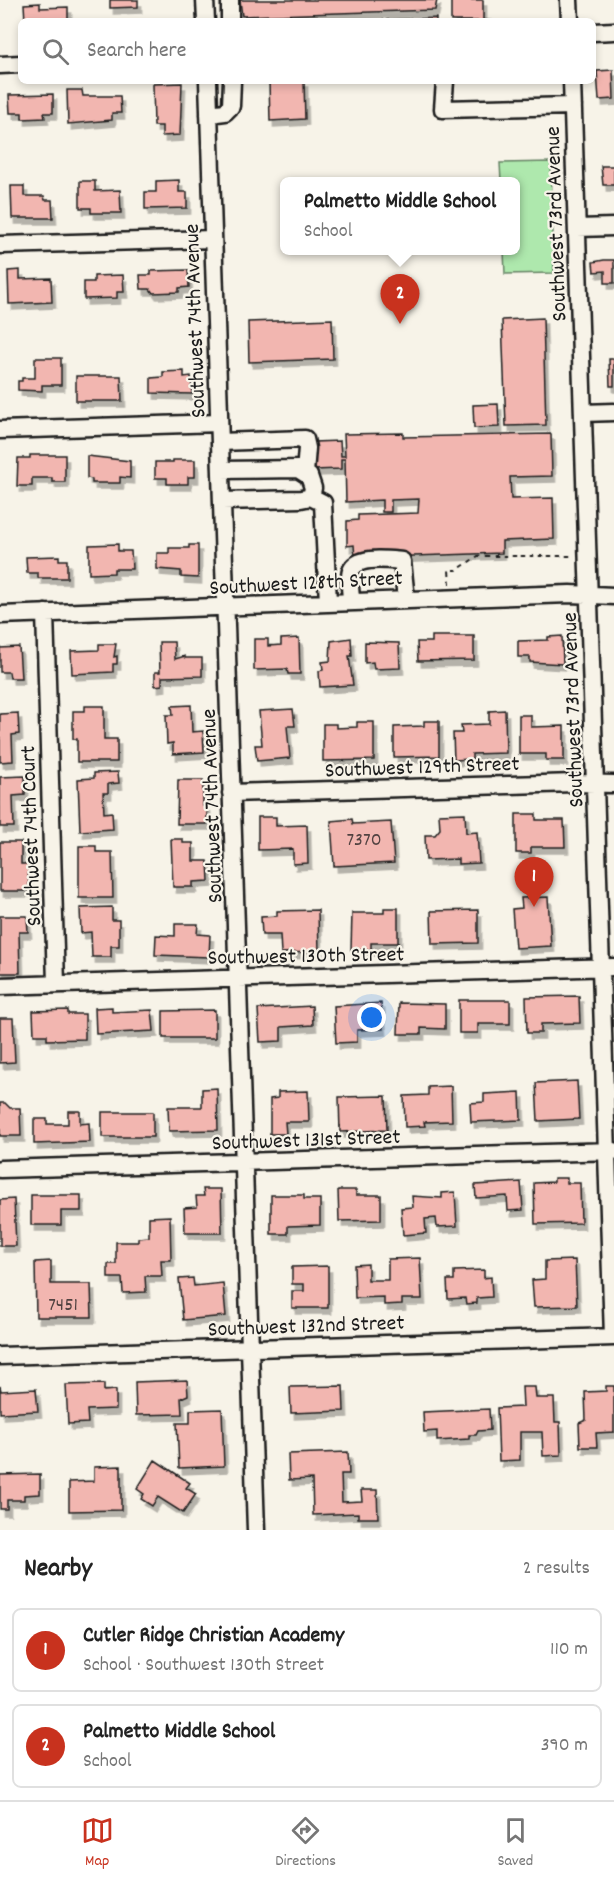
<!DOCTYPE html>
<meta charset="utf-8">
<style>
body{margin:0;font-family:Dekko,sans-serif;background:#f6f6f6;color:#222}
.you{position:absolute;left:372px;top:1018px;width:21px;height:21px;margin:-15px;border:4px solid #fff;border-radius:50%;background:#1a73e8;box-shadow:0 0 0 9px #1a73e833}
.badge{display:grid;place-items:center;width:39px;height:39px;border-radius:50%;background:#c8321e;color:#fff;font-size:20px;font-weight:700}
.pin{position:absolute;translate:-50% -50px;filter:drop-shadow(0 2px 3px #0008)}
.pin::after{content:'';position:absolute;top:32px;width:21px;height:18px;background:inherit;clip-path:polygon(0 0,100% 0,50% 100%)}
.popup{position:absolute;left:280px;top:177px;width:240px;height:78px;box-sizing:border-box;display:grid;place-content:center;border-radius:9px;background:#fff;filter:drop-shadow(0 2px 4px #0005);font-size:20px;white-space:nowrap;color:#767676}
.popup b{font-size:22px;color:#222}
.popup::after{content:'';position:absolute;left:50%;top:100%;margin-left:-12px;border:12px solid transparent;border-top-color:#fff}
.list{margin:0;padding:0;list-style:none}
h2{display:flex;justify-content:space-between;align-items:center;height:78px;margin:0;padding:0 24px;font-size:26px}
h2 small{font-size:20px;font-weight:400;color:#767676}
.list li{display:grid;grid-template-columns:39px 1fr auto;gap:18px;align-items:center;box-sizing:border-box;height:84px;margin:0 12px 12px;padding:0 12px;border:2px solid #e0e0e0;border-radius:9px}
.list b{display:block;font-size:22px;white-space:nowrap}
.list p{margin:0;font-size:20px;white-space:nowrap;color:#767676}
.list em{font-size:20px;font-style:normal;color:#767676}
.icon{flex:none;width:33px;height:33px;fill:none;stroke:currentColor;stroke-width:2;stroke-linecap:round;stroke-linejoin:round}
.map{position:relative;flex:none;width:614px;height:1530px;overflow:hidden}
.search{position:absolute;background:#fff;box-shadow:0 3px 9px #0003;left:18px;right:18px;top:18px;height:66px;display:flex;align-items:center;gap:15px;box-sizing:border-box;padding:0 21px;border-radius:9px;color:#767676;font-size:22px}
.sheet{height:270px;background:#fff}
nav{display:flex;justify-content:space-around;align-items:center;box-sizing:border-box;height:84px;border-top:2px solid #e0e0e0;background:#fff;font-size:16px;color:#767676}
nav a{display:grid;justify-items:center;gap:3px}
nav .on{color:#c8321e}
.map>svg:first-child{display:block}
.green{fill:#aee8ad;stroke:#658264;stroke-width:1.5}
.building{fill:#f2b6b0;stroke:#1c1c1c;stroke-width:1.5;filter:url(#shadow)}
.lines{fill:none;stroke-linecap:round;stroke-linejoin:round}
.minor-casing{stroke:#1c1c1c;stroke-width:21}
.path{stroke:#1c1c1c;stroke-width:2;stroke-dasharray:4.5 4.5;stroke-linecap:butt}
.minor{stroke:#f7f3e8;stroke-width:16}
.labels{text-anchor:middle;stroke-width:4.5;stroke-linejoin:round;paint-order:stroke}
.number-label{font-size:20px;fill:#524241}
.street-label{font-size:22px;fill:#1c1c1c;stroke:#f7f3e8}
</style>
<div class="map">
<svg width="614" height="1530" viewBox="0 0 614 1530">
<defs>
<filter id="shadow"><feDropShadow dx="3.5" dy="6" stdDeviation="0" flood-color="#0004"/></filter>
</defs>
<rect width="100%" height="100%" fill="#f7f3e8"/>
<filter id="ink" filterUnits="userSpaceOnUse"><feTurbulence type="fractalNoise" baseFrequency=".0167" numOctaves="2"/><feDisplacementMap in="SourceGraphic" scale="12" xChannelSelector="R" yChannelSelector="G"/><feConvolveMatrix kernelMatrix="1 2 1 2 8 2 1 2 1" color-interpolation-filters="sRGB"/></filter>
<g filter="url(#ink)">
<path class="green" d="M551 162 554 273 505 274 504 251 516 250V182L501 181 500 163Z"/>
<path class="building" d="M110 0H138V7L110 8Z
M240 0H437L435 10 242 16Z
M451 0H483V20L496 21H451Z
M40 3V8L68 7V21H25L24 4Z
M436 18V21H347Z
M613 70 614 99 599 100 597 71Z
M269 81H304L305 119 270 121Z
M182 83 180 135 162 136V126H154L153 84Z
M67 90H82L83 96H120L121 113H112V120L68 124Z
M53 94V113H44L45 118 22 119V113H10L9 95Z
M601 166H614V185H603Z
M179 180V192H187V208L145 209V192H156V181Z
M80 181H95V191L120 190 121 213H91V208H80Z
M11 186H24V196H44L45 200H52L53 218H12Z
M604 260H614V283H605V271L594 272 593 262Z
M20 270V279L51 278 52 302 9 304 8 271Z
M188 270 189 287 179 288V292L153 293 150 289H141L140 275H151V271Z
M123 275 124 292H117V298L84 299V282H94V276Z
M543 318 546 425 506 426 502 320Z
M332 319 333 359 249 362 248 322Z
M35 358H61V385H42V391L18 390V381H22V378H35Z
M609 359H614V386H610Z
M184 371V377L191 376 192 394 151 393V378L163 377V372Z
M76 376H121L122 401H76Z
M498 404 499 427 474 428 473 405Z
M403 433V437L551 434 552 476 510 477 511 499 553 498 554 539 502 541V553L355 558 354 545 347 546V521L358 520V515L418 513 419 499 391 500V512H382V500L346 502 345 459H341V469L314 470 313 442 340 441 341 456H345L344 434Z
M30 455H65V482H52V478H32V486H17L18 458H30Z
M87 456 130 461V478L120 477V483H92V479L87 478Z
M173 460H195V477H188V484H167V478H155V462H173Z
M118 544V551H131L132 569H114V573L89 574V545Z
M189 545H198V578L181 577V571L157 569V553H169V548H189Z
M59 556V560H67V578H38V573H27L26 557Z
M432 636H474V660L418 661 417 642H432Z
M562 636 563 664 530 662V657H518V641L548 640V637Z
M299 638 300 674H288L287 669 254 670V639H268V646L281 645V639Z
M351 638 352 656H349L353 685 320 687 319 671 323 670 322 662 330 661 331 641Z
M159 642H174L175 659 185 656V658H202V676L162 677V685L155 686V672H160Z
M365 642 399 643 400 668 374 669 373 662 365 663Z
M99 644H116L114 657 117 656V664H113V672L72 674 71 651 99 650Z
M19 647 21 678H10L9 672H0V648Z
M191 705 192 732 203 731 204 752 173 754V743L167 744 166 715H173L172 706Z
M85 706H104V739H117V762H77V739H73V711H85Z
M293 709 295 726H287L290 758 257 761 255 745H262L259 711Z
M505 710 506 753 472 754V759L454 760 453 733H462L461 725 489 724V711Z
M18 713 19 734 12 735 13 761 0 762V714Z
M519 715H531V727L564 726V760H546V754H519Z
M424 721H439V756L394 757V727L424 726Z
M357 722H374V760L323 761V724H336V728L357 727Z
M118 772 119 783 108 784V793H103L104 813 112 812 113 829 80 831 78 779 94 778V773Z
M25 776V795L13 796 14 827H0V777Z
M178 780H203V806H207V824H177Z
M465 813 466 833 477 832 479 863 458 864V859L426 860 425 835H435L440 829 439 814Z
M516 814H536V820H564L565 847H531V853H516Z
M258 817H276V826L307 825 308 863 293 864V849L258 850Z
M352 819 353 824 391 822 394 863 334 866 331 821Z
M171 839H183V843H193V861H208L209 881 193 882V887H173Z
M0 842H21V864H28L29 891H0Z
M79 846H96V852H112L113 898H79Z
M548 897 551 946 515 948 512 909 522 908 521 898Z
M112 907V920H119V946H111V957H92L91 932 81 933 80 908Z
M384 908H398V943H371V950H351L352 913H384Z
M318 910 319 952 281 953 280 935H262L261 917 277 916V911Z
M478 910V943L432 944 431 911Z
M0 916H27L28 932H19L20 973H0Z
M175 924H198L197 934 210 935 209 957 155 955 156 935 175 936Z
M579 996 580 1023 541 1024V1033H527L526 997Z
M459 1000H510V1024H478V1033H459Z
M381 1003 383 1029 357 1030V1042L336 1043 334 1006Z
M399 1003 445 1004V1029L421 1028V1034H398Z
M312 1006 313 1025 281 1027V1041L260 1042 258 1009Z
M112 1007V1012L152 1010 154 1031 96 1034 95 1008Z
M68 1010V1014H85V1039L47 1040V1035H34L33 1011Z
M215 1010V1038H163V1011Z
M0 1018H13L15 1062 0 1063Z
M577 1081 579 1119 538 1121 536 1083Z
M451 1086 452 1121 424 1122 425 1126 405 1127 404 1096 428 1095V1087Z
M217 1088 218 1130 169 1131 168 1107H202V1089Z
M308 1091 309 1122H285L286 1134H270V1099L278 1098V1092Z
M520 1092 521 1120 471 1122 470 1103 484 1102V1094Z
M386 1096 387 1130 340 1132 339 1097Z
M0 1103H5L10 1108H20L21 1136H0Z
M68 1111H80V1124L89 1123 90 1142 34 1144V1119H47V1124H68Z
M102 1112H153V1137H102Z
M554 1178H567V1183H580L581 1223 535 1224 534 1183 554 1182Z
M521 1182 523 1210 508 1211 507 1196 476 1198 475 1185Z
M203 1189H221L222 1233H185L184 1208 197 1207 196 1196H204Z
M338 1190H356V1195H381V1220L339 1221Z
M455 1192 457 1226 437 1227 436 1218 425 1219 426 1233 403 1235 401 1208 413 1207 412 1196 442 1198V1193Z
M31 1195H81V1211H61V1225H31Z
M271 1195H304V1199H320V1225L288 1226V1234H271Z
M14 1199 16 1246H0V1200Z
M170 1216 171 1260H161L162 1276H145L146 1292 123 1293 122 1278H108V1264H116V1242H138V1238L149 1237V1217Z
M420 1258 422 1299H402V1304L384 1305V1297L355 1298 354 1265 368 1264V1280H388V1259Z
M575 1260 577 1306 534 1307 532 1280 545 1279V1261Z
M51 1261V1284H91L92 1317H36L35 1262Z
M328 1266V1308H292V1291H304V1284H292V1267Z
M484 1270V1278L491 1277 492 1297 477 1298V1303L466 1304 465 1298 448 1299 447 1280H454V1271Z
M193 1278 194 1286 223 1283 226 1316 183 1320 179 1279Z
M187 1380 188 1395 181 1398 182 1414 136 1415 135 1382Z
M104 1384V1391L116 1390V1409L87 1410 88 1423 68 1424 66 1385Z
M0 1386 1 1391 36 1389 38 1411 0 1413Z
M343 1386 344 1411 291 1413 290 1387Z
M606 1386H614V1432L596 1433 597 1447H580L579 1423 586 1420 585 1392 606 1391Z
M522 1387H535L536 1398H554L555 1422H560L561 1455 543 1456 542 1432H520V1460L499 1461 497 1408 523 1407Z
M222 1409 224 1466 179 1468 177 1423H190V1410Z
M489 1409 490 1430 478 1431 476 1435H469V1439L437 1441V1431L424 1432 423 1412Z
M348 1452 349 1474H341L342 1502 362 1501 361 1490H377L378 1518H358V1513L313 1515 312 1479 289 1480 288 1454Z
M155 1460 190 1483 186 1488 196 1494 183 1513 158 1497 152 1506 141 1499 144 1494 137 1489Z
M121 1466V1510L69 1511V1482L94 1481V1467Z
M40 1474V1494L24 1495V1500H7V1509H0V1475Z"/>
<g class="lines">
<defs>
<path id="minor" d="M205 0 206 21
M230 0V21
M569 0 570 21
M593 32 614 31
M0 65 21 64
M208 81 256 1530
M445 81 443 109 573 106
M572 81 613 1337
M209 114 225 112 231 106 232 81
M577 228 614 227
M0 245 213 239
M583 413 614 412
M0 430 219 423
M220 442 305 439 307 448 305 473
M221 470 298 469 309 476 313 488 311 497 301 499 222 501
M311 497 323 503 328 602
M351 601C351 592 348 579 351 571 357 555 389 560 402 561L406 599
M45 613 56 984
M0 615 570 594 614 596
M231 793 575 783 614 784
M0 986 614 967
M0 1169 614 1151
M0 1356 614 1337"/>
</defs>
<use href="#minor" class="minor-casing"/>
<path class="path" d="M450 584 449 570H457L478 556H573"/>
<use href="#minor" class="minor"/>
</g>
</g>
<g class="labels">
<g class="number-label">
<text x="364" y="845">7370</text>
<text x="63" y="1310">7451</text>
</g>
<g class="street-label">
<text transform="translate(554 224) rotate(-92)" y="8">Southwest 73rd Avenue</text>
<text transform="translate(193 321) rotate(-92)" y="8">Southwest 74th Avenue</text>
<text transform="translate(306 581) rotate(-3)" y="8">Southwest 128th Street</text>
<text transform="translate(571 710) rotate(-92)" y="8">Southwest 73rd Avenue</text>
<text transform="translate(422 765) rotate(-2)" y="8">Southwest 129th Street</text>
<text transform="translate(210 806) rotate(-92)" y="8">Southwest 74th Avenue</text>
<text transform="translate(29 836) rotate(-92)" y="8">Southwest 74th Court</text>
<text transform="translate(306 954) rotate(-1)" y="8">Southwest 130th Street</text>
<text transform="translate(306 1138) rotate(-2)" y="8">Southwest 131st Street</text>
<text transform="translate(306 1324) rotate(-2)" y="8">Southwest 132nd Street</text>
</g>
</g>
</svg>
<div class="you"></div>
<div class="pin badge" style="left:534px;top:907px">1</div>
<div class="pin badge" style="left:400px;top:324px">2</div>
<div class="popup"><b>Palmetto Middle School</b>School</div>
<div class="search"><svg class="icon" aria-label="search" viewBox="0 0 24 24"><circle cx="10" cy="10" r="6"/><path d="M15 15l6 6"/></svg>Search here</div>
</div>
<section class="sheet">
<h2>Nearby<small>2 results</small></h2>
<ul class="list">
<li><span class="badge">1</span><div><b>Cutler Ridge Christian Academy</b><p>School · Southwest 130th Street</p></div><em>110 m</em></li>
<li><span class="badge">2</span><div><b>Palmetto Middle School</b><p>School</p></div><em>390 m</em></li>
</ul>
</section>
<nav>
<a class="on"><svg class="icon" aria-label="map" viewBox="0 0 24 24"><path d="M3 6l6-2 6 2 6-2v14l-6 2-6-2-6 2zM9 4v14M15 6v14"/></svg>Map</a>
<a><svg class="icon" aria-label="directions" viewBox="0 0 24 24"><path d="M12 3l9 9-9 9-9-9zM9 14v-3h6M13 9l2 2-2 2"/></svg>Directions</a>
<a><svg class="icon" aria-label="saved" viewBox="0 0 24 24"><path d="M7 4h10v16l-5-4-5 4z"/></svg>Saved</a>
</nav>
